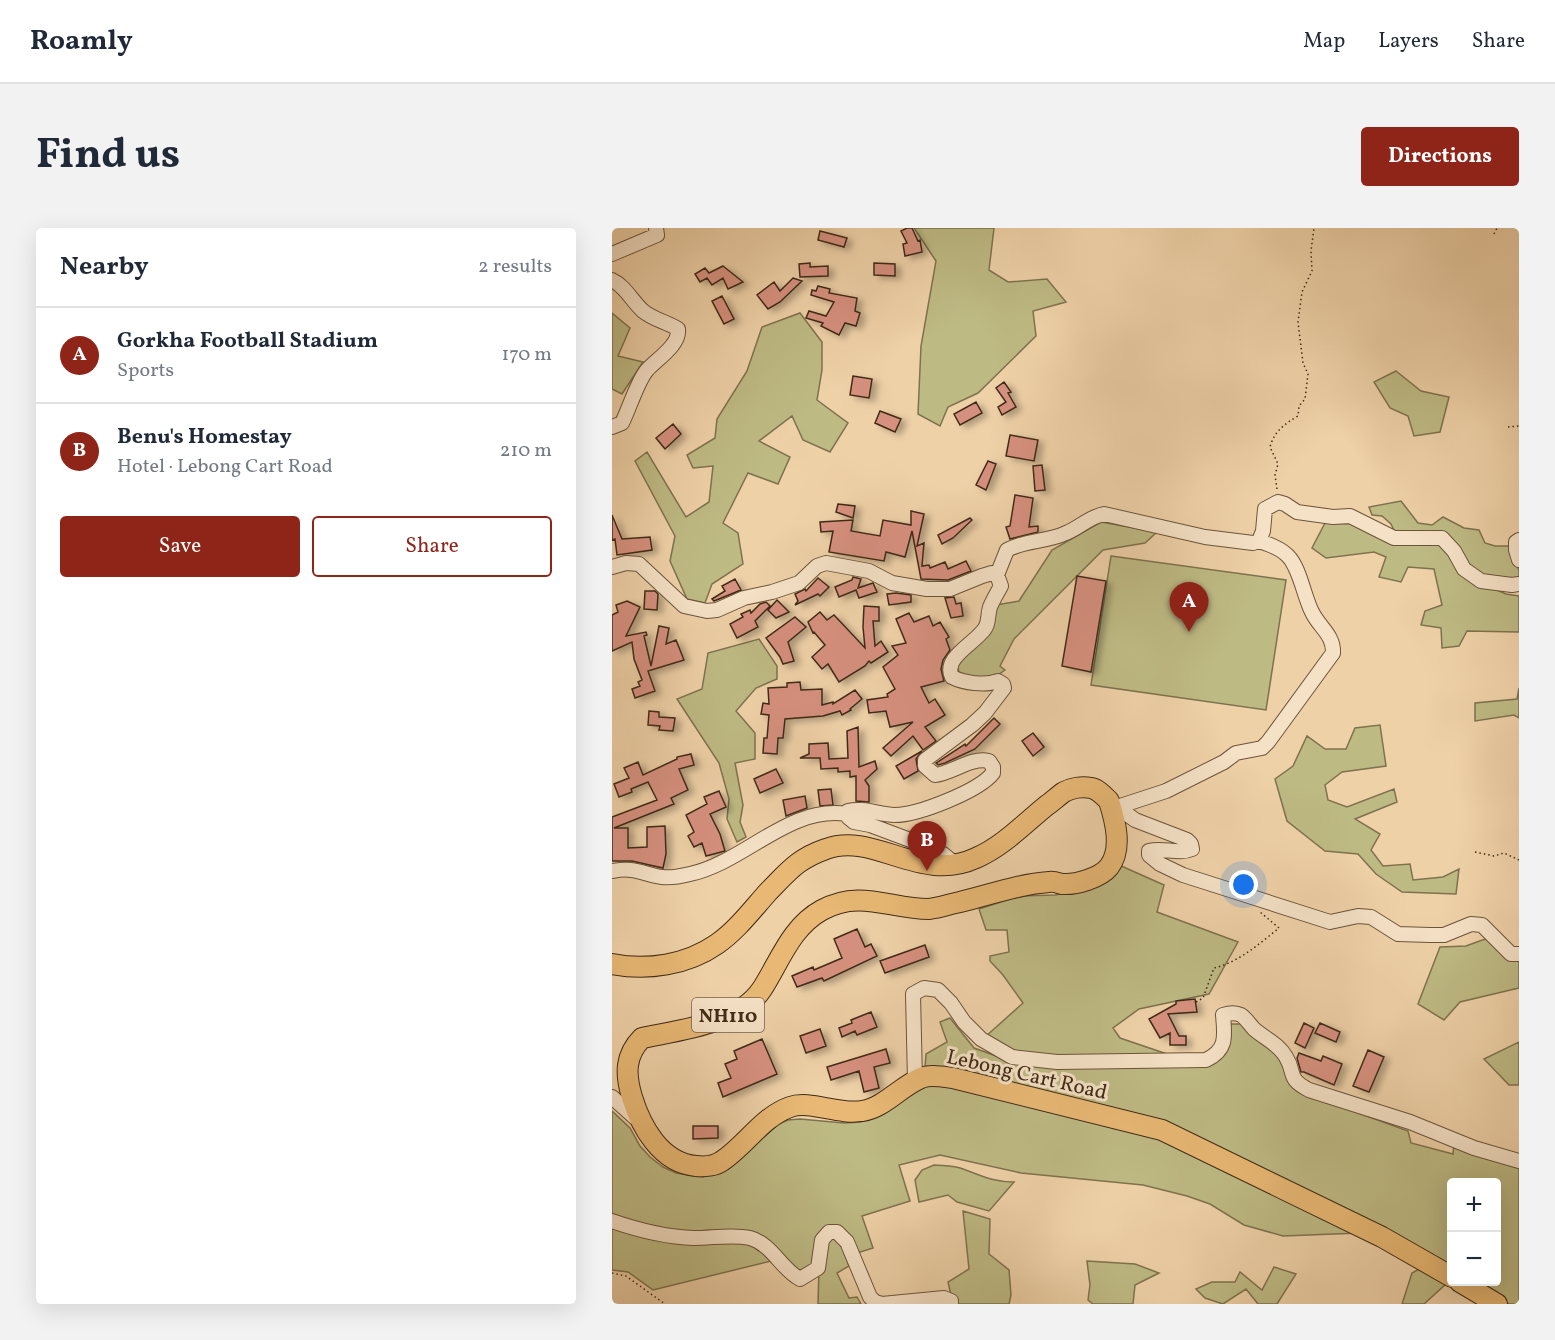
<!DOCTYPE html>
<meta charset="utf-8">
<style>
body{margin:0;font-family:Vollkorn,serif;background:#f2f2f3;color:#1f2937}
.controls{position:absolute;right:18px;bottom:18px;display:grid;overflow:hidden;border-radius:6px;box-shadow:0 6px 24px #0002}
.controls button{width:54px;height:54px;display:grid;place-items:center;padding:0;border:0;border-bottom:2px solid #e0e1e3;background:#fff;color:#1f2937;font:30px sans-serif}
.you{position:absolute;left:632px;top:657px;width:21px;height:21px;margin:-15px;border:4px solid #fff;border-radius:50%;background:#1a73e8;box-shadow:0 0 0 9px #1a73e833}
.badge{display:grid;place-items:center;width:39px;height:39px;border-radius:50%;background:#8f2418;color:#fff;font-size:20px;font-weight:700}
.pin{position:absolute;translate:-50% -50px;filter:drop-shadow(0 2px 3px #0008)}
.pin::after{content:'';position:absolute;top:32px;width:21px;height:18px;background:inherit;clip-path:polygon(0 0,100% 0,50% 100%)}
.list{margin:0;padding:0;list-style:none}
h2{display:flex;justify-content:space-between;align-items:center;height:78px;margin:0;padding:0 24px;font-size:26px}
h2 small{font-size:20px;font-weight:400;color:#747a83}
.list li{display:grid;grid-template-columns:39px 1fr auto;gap:18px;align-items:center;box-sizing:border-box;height:96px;padding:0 24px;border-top:2px solid #e0e1e3}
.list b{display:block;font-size:22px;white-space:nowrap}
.list p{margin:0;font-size:20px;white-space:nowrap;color:#747a83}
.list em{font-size:20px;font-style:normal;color:#747a83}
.actions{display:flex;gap:12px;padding:18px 24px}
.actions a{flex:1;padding:14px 0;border:2px solid #8f2418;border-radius:6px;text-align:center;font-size:21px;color:#8f2418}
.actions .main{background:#8f2418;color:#fff}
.map{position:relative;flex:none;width:907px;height:1076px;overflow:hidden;border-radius:6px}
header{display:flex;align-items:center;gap:36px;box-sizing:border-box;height:84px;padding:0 30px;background:#fff;border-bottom:2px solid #e0e1e3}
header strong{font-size:28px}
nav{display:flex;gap:33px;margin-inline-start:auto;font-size:21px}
.intro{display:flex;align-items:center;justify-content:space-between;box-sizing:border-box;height:144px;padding:0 36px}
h1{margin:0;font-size:42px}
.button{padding:15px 27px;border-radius:6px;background:#8f2418;color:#fff;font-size:21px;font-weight:700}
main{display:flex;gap:36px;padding:0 36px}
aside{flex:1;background:#fff;border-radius:6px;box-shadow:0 6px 24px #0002}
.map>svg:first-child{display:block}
.green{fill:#beba84;stroke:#7f724e;stroke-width:1.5}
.building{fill:#d6907f;stroke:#402b17;stroke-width:1.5;filter:url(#shadow)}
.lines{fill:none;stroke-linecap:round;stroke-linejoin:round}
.minor-casing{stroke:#6c543b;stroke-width:16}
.highway-casing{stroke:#402b17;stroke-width:22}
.path{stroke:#402b17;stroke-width:1.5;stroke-dasharray:1.5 3;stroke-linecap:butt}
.minor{stroke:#f5e1c6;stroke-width:14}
.highway{stroke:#e8b874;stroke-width:20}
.labels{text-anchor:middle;stroke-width:6;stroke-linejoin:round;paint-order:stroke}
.shield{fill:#f5e1c6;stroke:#76624c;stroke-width:1.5}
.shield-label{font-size:20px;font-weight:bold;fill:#402b17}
.street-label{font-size:21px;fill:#402b17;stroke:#f5e1c6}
</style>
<header>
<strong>Roamly</strong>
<nav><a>Map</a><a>Layers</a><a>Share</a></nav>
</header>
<div class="intro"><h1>Find us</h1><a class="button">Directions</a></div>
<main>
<aside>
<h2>Nearby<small>2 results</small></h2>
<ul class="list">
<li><span class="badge">A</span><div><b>Gorkha Football Stadium</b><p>Sports</p></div><em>170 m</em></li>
<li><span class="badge">B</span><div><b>Benu's Homestay</b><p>Hotel · Lebong Cart Road</p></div><em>210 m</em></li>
</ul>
<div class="actions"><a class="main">Save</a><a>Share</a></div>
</aside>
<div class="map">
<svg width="907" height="1076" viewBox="0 0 907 1076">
<defs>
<filter id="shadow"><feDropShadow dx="5.5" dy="3" stdDeviation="3" flood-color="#0004"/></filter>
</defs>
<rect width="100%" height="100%" fill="#efd1a8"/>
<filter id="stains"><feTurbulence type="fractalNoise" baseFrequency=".00333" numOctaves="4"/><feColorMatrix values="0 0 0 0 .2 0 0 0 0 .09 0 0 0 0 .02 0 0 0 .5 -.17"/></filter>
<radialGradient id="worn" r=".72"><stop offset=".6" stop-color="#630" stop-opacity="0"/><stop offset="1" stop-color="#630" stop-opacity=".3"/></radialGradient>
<path class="green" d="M302 0H382L377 42 396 54 435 51 454 74 421 83 424 108 366 165 336 179 328 198 306 186 309 118 324 33Z
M0 85 18 100 6 128 31 134 10 166 0 161Z
M188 85 210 114V142L205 172 236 195 218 224 191 212 180 188 147 213 178 229 166 256 136 245 111 295 126 305 131 336 100 356 93 375 75 371 58 333 63 308 23 233 35 224 74 289 97 274 101 238 81 240 75 227 103 210 105 191 135 143 150 99Z
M784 143 809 163 837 169 828 204 802 208 796 188 778 180 762 154Z
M789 273 806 295 820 297 831 289 852 300 867 302 873 315 883 318H898L907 343V350L904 352C865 349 866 349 842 318L784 307 779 296 770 288 760 287 757 279Z
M489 294 545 304 533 315 491 322 402 411 388 438 393 442C379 454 363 452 347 445L345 434 384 377 407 373 440 322Z
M713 295 743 296 829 314 871 356 894 366 907 368V404L855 403 847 418 830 420 829 400 809 397 813 383 830 377 822 341 796 339 789 354 767 349 774 329 762 324 714 330 700 320Z
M499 328 674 352 654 482 479 457Z
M147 411 165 438V451L144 460 124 483 143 505V531L123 535 131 577 128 594 134 609 125 614 115 591 117 571 107 535 65 471 90 461 96 425Z
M907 460V490L902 487 863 493V475L905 471Z
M768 497 774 538 730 544 713 557 716 572 735 579 782 561 785 574 743 591 768 606 759 622 771 638 798 636 801 652 831 649 847 641 844 666 790 664 764 646 746 626 713 623 675 593 663 551 681 538 695 508 713 521H734L743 500Z
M507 637 552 657 545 684 626 714 597 766 527 781 501 800 508 810 558 827 447 830 401 825 373 809 411 775 391 747 378 733V728L397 724 395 702H374L367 681 408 668 443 667 461 664Z
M873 711 907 729V760L848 774 832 792 806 776 828 719 854 718Z
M338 790 362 820 398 833 601 835 615 796H628L664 826 673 842 694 866 796 903 799 915 841 926 842 916 907 939V1076H895L857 1054H885V954H840L839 1043 548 896 313 841 314 826 335 814 328 794Z
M907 814V857H897L872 831Z
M324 856 549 906 748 1005 671 1008 632 997 598 976 575 968 531 957 409 945 328 927 287 937 298 973 250 988 261 1020 242 1026 216 1002 204 1039 189 1049 150 1012 70 1006 0 990V883L18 900 28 918 38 929 51 939 64 945 91 949 118 939 165 897 176 892 188 891 232 895 249 894 310 859Z
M322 937C331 938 342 937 351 941 370 948 381 954 402 954L377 983 345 974 336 967 307 974 303 952 310 942Z
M351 983 378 991 377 1026 397 1042 399 1067 397 1076H341L336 1054 357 1041Z
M0 995 139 1012 163 1032 41 1062 16 1044 0 1042Z
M218 1008 227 1010 237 1038 225 1045 237 1070 245 1069 249 1076H206L207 1041Z
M475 1033 523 1036 547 1045 523 1057 521 1076H481L476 1072 478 1057Z
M662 1039 684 1046 665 1076H646L634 1061 611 1076 593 1070 584 1061 600 1054H623L628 1044 650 1062Z
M811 1039 835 1055 812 1076H790L800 1045Z"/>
<path class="building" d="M295 0H300L306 13 308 12 310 24 293 28 291 16 295 15 289 3Z
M208 3 235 10 232 19 206 12Z
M198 35V39L216 38V48L188 49 187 36Z
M262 35 283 36V48L262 47Z
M111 38 131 54 116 61 111 50 100 57 95 50 88 54 83 46 93 40 97 45Z
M181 50 190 53 168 74 156 81 145 67 162 54 168 63Z
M206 58 218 61 217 65 245 70 243 83 248 85 244 98 233 95 227 107 209 98 211 95 194 90 197 83 214 88 222 74 199 67 200 62 204 63Z
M110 68 122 91 112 96 100 73Z
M241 148 260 151 257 170 238 167Z
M392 154 399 164 396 165 404 179 390 187 386 179 394 174 384 160Z
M364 174 370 185 348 197 342 186Z
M268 183 289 191 283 204 263 195Z
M61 196 69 206 53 221 44 210Z
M398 207 426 212 422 233 394 228Z
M376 233 384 236 374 262 364 257Z
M430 237 433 262 423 263 421 238Z
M403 267 421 270 417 299 426 298V304L398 311 394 299 398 298Z
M226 276 243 278 241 290 224 284Z
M299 283 312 286 305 318 312 315 310 338 317 337 318 340 333 334 336 341 354 333 359 343 336 352 309 351 300 303 293 329 274 324 272 333 217 324 221 303 209 304 208 294 241 292 239 303 268 308 271 292 299 297Z
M0 287 10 311 38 309 40 322 5 327 3 311 0 312Z
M358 290 360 292 341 310 330 316 326 307Z
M465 348 494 353 479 444 450 438Z
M241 349 249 351 246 360 261 355 265 364 247 370 244 362 227 369 223 359 240 352Z
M206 350 217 359 208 368 206 366 183 377 186 373 183 366 193 361 194 363Z
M123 351 129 362 102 373 100 371 113 363 110 358Z
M33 363H43L46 366 45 382 32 381Z
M284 365 299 367V374L277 377 275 366Z
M342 369 344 376 349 375 351 388 339 390 333 370Z
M165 372 177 384 164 390 156 382Z
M15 373 28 379 14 408 34 404 35 407 32 408 39 438 47 398 57 400 54 416 64 412 72 432 36 443 43 463 23 470 20 461 28 458 26 454 30 452 22 431 20 414 0 423V387L6 384 4 377Z
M154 374 158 378 143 393 146 399 125 410 118 396 131 389 129 386 138 382 139 385 148 376Z
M252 378 267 379V393H261L263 418 269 413 276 424 259 435 257 433 253 438 227 454 216 436 210 441 200 429 213 417 202 404 201 405 196 394 208 384 215 392 222 387 253 420 251 399Z
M297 385 302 394 317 388 321 398 328 394 337 409 334 411 338 422 331 432 329 441 332 453 309 459 317 475 323 471 333 487 313 499 324 513 311 522 301 508 279 528 271 520 301 494 278 499 274 483 257 485 255 472 276 469 275 466 283 461 271 439 286 427 280 418 294 415 284 391Z
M183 389 194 399 176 414 182 433 171 436 168 429 154 410Z
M188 454 189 462 210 461V477L221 474V476L243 462 250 471 238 481 239 482 230 487 228 483 211 488 173 491 171 510H166L165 526 151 525 152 510H155L157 487 149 486 151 475 157 476 156 460 175 459V455Z
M37 483 47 484V489L63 490 61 503 47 502 48 498 36 497Z
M382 490 388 496 363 521 333 535 326 537 324 535 353 516 354 518Z
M246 499 247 539 263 533 265 541 253 552 257 558V574L244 573V548L238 549V543L226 544V540L209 541 208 530H188L197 526V516L216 515 217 531 236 530 235 503Z
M421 505 432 519 421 528 410 513Z
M310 523 304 531 306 543 292 551 284 538Z
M79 526 82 537 67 541 76 562 59 570 62 576 2 600H16V620L35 619V599L53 598 54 626 51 640 20 633H0V589L45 572 36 554 19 561 20 564 7 569 2 556 17 550 12 540 26 534 31 547 65 531V529Z
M164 541 171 555 148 565 142 551Z
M219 561 221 577 208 578 206 562Z
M107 563 114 579 98 586 108 606 113 623 94 628 90 615 82 619 76 608 82 604 74 587 95 576 92 569Z
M193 568 195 580 174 588 171 572Z
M245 701 253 719 259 716 265 728 212 753 210 750 185 759 180 748 201 739 202 742 230 730 222 711Z
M313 717 317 729 273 745 268 733Z
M583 771 585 784 556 786 567 808H574V817H558V805L548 810 537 791 564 776V773Z
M259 784 265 799 245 807 243 803 230 809 227 800 240 795 239 792Z
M692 795 702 800 693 820 683 815Z
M708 795 728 804 724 814 703 805Z
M208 801 214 818 194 825 188 808Z
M150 811 165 846 111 869 106 855 119 850 113 836 125 831 122 823Z
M274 821 278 835 262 839 267 860 252 864 247 843 219 852 215 839Z
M756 822 772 829 757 864 741 858Z
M687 825 709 833 711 828 730 836 722 857 692 844H689L685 830Z
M81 898H106V910L81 911Z"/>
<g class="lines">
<defs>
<path id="minor" d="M0 26 45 7 44 0
M0 52C13 58 20 73 31 83 42 92 55 94 66 101 68 117 45 131 35 142 26 152 17 181 10 195L0 199
M907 312 904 314V322L907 332
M0 339 14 335 27 336 72 378 95 383 105 382 132 370 160 364 187 355 205 338 214 335 257 343 280 355 315 361H338L370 348 380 345 385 347 389 358C385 365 381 372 378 379 375 389 378 397 369 405 359 417 331 431 340 449 352 455 373 458 386 453L391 456 392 460 373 485 360 497 313 532V538L323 547C341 545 358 529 377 533L381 539V545C367 563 306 587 283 587 267 587 252 579 236 583L235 586 236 589 242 594 258 597 317 619 331 626 343 636
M385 347 395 322C413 312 435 314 454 305 467 300 477 289 492 286L593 309 641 315 647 313 651 303 653 281 666 274 673 276 685 284 721 289 738 288 782 310H830L842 323 852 341 869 353 900 357 907 356
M497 573 523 592 575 612 579 616 580 621C566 627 551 619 537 623V627L548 636 571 647 718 694 746 688 759 689 786 706 818 707H832L859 696 870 697 899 726H907
M505 579 554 563 612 534 624 525 650 520 656 514 721 425C722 407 707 399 700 384 692 369 688 340 676 328 669 321 657 316 647 313
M0 643C6 642 13 641 19 642 29 643 40 648 50 649 58 650 70 648 78 646 133 634 177 577 235 586
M303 853 301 766 312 760 326 762 339 775 352 794 369 811 400 829 445 834 594 832C615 822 613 809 611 787 617 785 623 784 629 787 634 790 638 797 642 801 652 810 667 816 674 829 684 845 674 850 697 862L798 894 862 920 907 933
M0 869 29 895
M0 993C26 1002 54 1009 82 1010 100 1010 121 1006 138 1010 160 1016 169 1041 188 1051L206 1040 210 1012 217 1004H225L235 1014 258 1069 263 1074 270 1076 332 1070 339 1073V1076"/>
<path id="highway" d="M0 736C35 743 75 737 105 716 124 703 140 682 156 664 176 644 185 631 214 621 262 603 308 656 364 630 390 619 412 596 434 578 440 574 446 568 452 564 459 560 470 558 479 560 486 561 492 568 497 573 503 592 511 621 497 639 488 650 464 657 450 656 446 655 442 653 437 654 407 656 377 667 348 674 338 676 327 680 317 681 278 681 248 661 210 682 179 699 168 733 150 761 127 796 68 802 30 810 13 827 13 846 20 869 29 899 49 935 84 938 92 939 103 938 110 933 134 917 150 889 178 879 198 872 226 887 250 883 272 880 289 858 309 850 318 846 332 849 341 850L550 902 770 1009 840 1049
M848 1054 885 1076"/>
</defs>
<use href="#minor" class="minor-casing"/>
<use href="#highway" class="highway-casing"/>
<path class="path" d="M882 6 885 0
M896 199 907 198
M665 261 663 247 666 236 658 219C662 204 672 196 686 188L687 178 693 171 696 146 691 135 686 94 690 64 700 43 699 23 702 0
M863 624 882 628 892 625 907 632
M584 774 591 770 602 740C627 734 647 716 667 700L648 684
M0 1045 14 1048 53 1076"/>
<use href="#minor" class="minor"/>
<use href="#highway" class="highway"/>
</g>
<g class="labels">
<rect class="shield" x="80" y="770" width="72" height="34" rx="4.5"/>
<g class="shield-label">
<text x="116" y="794">NH110</text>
</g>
<g class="street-label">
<text transform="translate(415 846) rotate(13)" y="7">Lebong Cart Road</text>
</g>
</g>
<rect width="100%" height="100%" filter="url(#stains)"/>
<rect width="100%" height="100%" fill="url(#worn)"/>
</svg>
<div class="controls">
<button>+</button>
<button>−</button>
</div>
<div class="you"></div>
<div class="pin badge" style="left:577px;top:404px">A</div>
<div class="pin badge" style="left:315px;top:643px">B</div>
</div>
</main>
